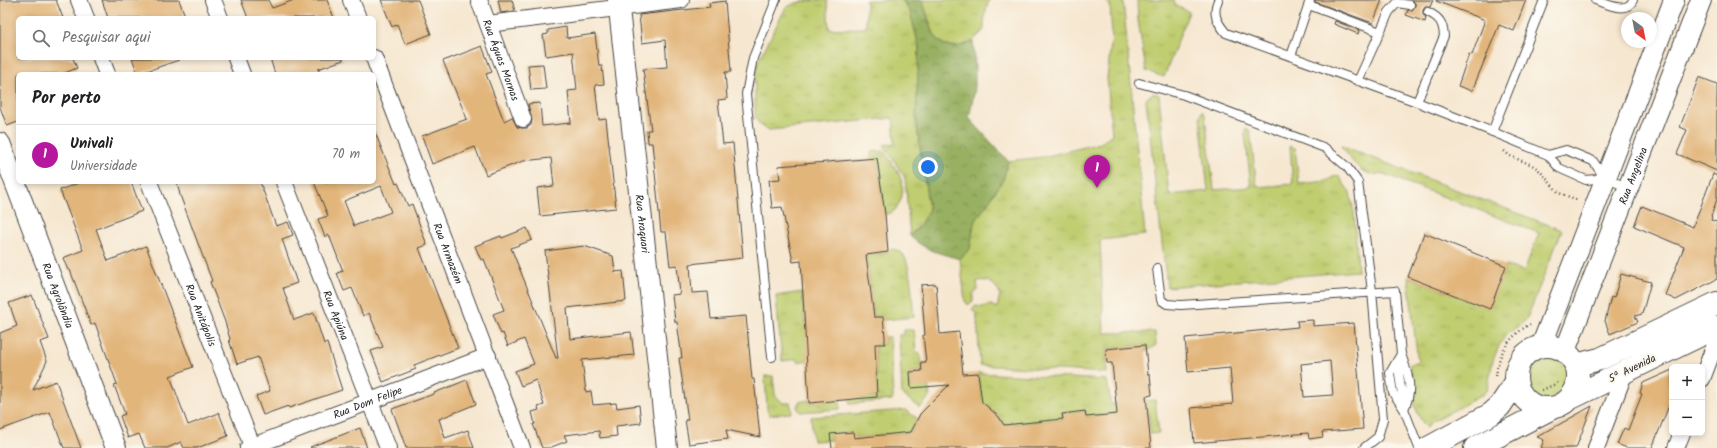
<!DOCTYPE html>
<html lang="pt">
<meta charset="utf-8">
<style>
body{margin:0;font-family:Kalam,sans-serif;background:#f6f6f6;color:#202124}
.controls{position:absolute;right:12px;bottom:12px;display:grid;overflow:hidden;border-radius:6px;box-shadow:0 2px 6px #0003}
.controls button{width:36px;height:36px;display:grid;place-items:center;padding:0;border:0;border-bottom:1px solid #e0e0e0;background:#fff;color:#202124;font:20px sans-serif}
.compass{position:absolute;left:1621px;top:12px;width:36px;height:36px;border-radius:50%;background:#fff;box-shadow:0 2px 6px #0003;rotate:148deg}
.you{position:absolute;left:928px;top:167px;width:14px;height:14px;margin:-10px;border:3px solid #fff;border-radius:50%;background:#1a73e8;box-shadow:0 0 0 6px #1a73e833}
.badge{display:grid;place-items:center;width:26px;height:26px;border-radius:50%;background:#b5179e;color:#fff;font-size:13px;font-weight:700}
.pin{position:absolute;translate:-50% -33px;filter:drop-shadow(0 1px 2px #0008)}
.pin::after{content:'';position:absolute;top:21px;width:14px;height:12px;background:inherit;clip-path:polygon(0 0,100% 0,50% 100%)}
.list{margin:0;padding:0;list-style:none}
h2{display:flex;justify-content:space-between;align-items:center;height:52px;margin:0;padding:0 16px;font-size:17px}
h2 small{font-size:13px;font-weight:400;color:#757577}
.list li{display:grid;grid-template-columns:26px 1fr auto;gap:12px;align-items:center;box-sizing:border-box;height:60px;padding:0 16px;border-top:1px solid #e0e0e0}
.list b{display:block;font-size:15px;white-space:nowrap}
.list p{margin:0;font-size:13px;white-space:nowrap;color:#757577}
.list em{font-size:13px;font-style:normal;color:#757577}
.icon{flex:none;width:22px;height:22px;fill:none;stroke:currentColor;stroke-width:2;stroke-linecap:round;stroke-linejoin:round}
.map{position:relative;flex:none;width:1717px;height:448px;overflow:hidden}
.search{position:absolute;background:#fff;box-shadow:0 2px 6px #0003;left:16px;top:16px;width:360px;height:44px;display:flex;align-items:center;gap:10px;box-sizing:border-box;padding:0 14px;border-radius:6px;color:#757577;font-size:15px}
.panel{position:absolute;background:#fff;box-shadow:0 2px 6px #0003;left:16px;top:72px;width:360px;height:112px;border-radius:6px}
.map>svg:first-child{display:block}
.grass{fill:url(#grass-tufts);stroke:#767c4d}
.forest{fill:url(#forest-crowns);stroke:#626e46}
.building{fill:#e2b57a;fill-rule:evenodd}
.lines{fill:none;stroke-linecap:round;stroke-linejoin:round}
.service-casing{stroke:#494744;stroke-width:10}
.minor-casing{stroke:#494744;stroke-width:18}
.tertiary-casing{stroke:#494744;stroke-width:22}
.primary-casing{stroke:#494744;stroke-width:24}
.path{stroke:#494744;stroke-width:2.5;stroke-dasharray:1 3;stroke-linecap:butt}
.service{stroke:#fff;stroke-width:8}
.minor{stroke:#fff;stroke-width:16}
.tertiary{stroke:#fff;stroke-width:20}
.primary{stroke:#fff;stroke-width:22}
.labels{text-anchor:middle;stroke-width:4;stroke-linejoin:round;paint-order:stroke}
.street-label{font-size:11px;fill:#2b2b2b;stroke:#fbf7ec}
</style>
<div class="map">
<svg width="1717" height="448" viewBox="0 0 1717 448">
<defs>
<pattern id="grass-tufts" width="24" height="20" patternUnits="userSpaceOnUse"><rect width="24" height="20" fill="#c0cd6f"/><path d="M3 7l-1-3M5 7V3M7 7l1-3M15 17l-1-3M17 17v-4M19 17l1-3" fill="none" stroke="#a5b060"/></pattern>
<pattern id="forest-crowns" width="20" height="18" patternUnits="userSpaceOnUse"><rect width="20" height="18" fill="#98b062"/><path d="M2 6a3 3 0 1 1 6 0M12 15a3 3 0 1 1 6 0" fill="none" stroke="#7c8f51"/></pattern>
</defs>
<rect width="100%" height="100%" fill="#fbf7ec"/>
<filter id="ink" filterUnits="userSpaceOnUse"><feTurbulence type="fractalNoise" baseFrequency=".025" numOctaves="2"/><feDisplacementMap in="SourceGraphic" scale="8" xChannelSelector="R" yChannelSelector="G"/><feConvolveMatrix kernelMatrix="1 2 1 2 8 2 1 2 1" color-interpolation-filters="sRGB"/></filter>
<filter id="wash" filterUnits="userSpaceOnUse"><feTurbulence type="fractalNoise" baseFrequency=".012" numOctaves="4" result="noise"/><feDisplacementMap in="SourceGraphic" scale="16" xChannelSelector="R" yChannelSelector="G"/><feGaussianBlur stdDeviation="0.9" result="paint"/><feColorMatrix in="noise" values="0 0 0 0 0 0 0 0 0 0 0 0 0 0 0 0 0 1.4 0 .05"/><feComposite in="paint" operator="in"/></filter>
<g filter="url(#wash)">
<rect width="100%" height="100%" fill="#f6e7d0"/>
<path class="grass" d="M827 0 829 29 866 28V0H902L910 12 919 46 916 120 929 209 920 225 910 236 905 178 884 145 895 143 893 118 769 130 760 125 755 117V76L758 62 785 9C795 0 814 0 827 0Z
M922 0H989L984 17V30L973 41 960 47 945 45 935 37Z
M1105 0H1123L1145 235 1100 240 1104 333 1155 332 1156 345 1146 352 1145 345 1106 349 1107 373 980 365 977 318 976 314 972 309 976 306 983 307 989 304 997 308 1000 294C995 283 988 279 977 281L978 290 973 294V301L968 305 965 301 960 259 970 249 974 223 1003 180 1008 161 1043 157 1101 143 1112 134 1107 78 1112 36 1110 5Z
M1137 0H1174L1175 5 1189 12 1164 77 1146 71 1138 20Z
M1153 93 1159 95 1169 195 1208 191 1200 116 1202 111 1205 115 1214 190 1251 187 1245 133 1246 128 1250 131 1257 187 1293 184 1290 146 1295 148 1299 184 1326 181 1333 177 1339 176 1350 193 1354 212 1358 271 1167 287 1146 100 1149 96Z
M1341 146 1562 230 1528 316 1524 322 1506 335 1500 344 1493 360 1487 390 1482 395 1430 423 1427 428C1411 411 1413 386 1410 364L1418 363 1408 277 1489 308 1506 266 1524 271 1539 233 1381 173C1364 181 1349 157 1341 146Z
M884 151C896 169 911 185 897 207 894 212 891 214 885 214L877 158 871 159V152Z
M892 249C895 250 899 250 901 252 912 261 912 303 914 317L883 320 874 317 866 255 888 252Z
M802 292 808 360 798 362V359L782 361 776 296Z
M904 330H914L916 353H920L922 371 910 372 911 388 927 378 930 396 920 408 902 394 899 335 904 334Z
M885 337H890L893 398 892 400 850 404 849 399 877 397 875 344H885Z
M1521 377a26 26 0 1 1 52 0a26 26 0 1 1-52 0Z
M978 373 1107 380 1111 404 1155 400 1159 433 1151 434 1148 412 1086 417 1085 411 1062 414 1063 419 1004 425 999 417 982 402Z
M765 376H773L775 395 783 403H790L792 410 791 413 769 415 767 409Z
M809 400V403L840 400V409L800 412 797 407 799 402Z
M905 410 917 418 911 432 854 438 830 434 831 440 813 441 811 417Z"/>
<path class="forest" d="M902 0H922C932 28 935 60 973 41L975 66V88L969 118 1008 161 1003 180 974 223 970 249 960 259C939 253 926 251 910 236L920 225 929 209 916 120 919 46 910 12Z"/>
<g id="blocks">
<path class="building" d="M0 0H56L63 18H18V58H73L77 68 62 74H18V122L7 126 0 107Z
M102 0H179L186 18H108Z
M241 0H268L272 8 294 0H327L334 18H248Z
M381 0H418L431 34 405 44 397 24 392 27Z
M498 0H512L515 11 501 13Z
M1315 0H1382L1373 23 1315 2Z
M1412 0H1433L1430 7H1425L1423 10V15L1426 17 1425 22 1406 15 1408 10H1412L1415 6V3Z
M1436 0H1526L1514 31 1499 25 1472 91 1458 86 1469 54 1472 55 1485 20 1436 1Z
M725 1 731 72H725L727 99 718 100 723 144 733 143 743 258 690 264 692 293 708 292 711 319 746 316 752 379H754L760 437 726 430 728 439 689 444 685 420H688L679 358H682L677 322H675L672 295 680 294 677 265 670 266 666 232H661L652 143H648L647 130H651L643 69 667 67 665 40 642 43 639 15 710 7 709 3Z
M1335 21 1359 30 1358 34 1334 24Z
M566 27 567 38 595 34 599 66H602L604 84 595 85 599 120 606 119 616 208 540 216 537 188 554 186 551 158 523 161 486 175 475 147 432 164 422 136 467 119 443 61 482 46 492 72 486 74 504 121 512 117 517 127 522 128H527L531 125 532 120 528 104 540 103 542 126 571 123 568 91 577 90 573 52 546 56 543 35 548 34V30Z
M132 58H179V60L138 74Z
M270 58H343V60L318 69 320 74H275Z
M543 64 546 89 531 90 528 65Z
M1699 77 1717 84V171L1677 154 1687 130 1680 127Z
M374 130 396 184 398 183 408 206 412 204 427 245 419 248 458 348 414 365 416 369 383 382 371 351 383 347 369 313 363 316 352 288 344 291 337 273 343 271 329 235 325 237 318 219 328 216 314 182H374ZM381 186 391 212 354 226 344 201Z
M877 158 885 214 888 252 866 255 874 317H883L885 337V344H875L877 397 809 403 801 261 793 262 782 207 772 208 769 180 780 179 778 166Z
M1713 174 1717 176V199L1711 216 1712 217 1711 220 1717 222V279L1676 300 1665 295 1684 247 1634 226 1642 206 1693 227Z
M81 182H131L142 211 96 229 108 261 146 246 193 367 170 376 188 425 219 413 228 436 197 448H184L181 442 167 448H145L139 434 128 438 120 416 125 414 114 385 117 384 95 323 91 325 70 270H68L63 258 83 250 60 190Z
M177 182H260L276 226 288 222 293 235 282 239 297 283 283 288 294 320 314 313 324 344 327 343 342 390 289 408 288 406 263 415 256 396 270 391 258 357 237 364 229 340 230 339 225 322 210 282 212 281 180 195Z
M527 228 532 240 511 248 556 358H558L545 251 584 246 613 256 615 272 623 271 626 301 567 308 570 339 631 332 634 355 582 360 586 392 591 391 593 405 616 403 617 408 639 405 641 423 616 426 617 436 600 438 599 431 564 435 567 441 549 448H542L533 424H535L532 412 539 410 538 407 544 405 536 380 521 386 515 371 534 364 524 339 508 346 503 333 501 334 493 314 504 310 484 259 481 260 475 246 501 236 502 238Z
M1424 233 1506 266 1490 309 1408 277Z
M1621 274 1651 282 1642 314 1635 316 1638 322 1610 334 1605 321 1611 297 1614 298Z
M936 284 940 334 959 332 963 374 978 373 982 402 999 417 1004 425 1063 419 1062 414 1085 411 1086 417 1117 414 1112 363H1107L1106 349 1145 345 1148 375H1150L1152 395 1146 396 1151 448H832L830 434 853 432 854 438 911 432 920 414 949 385 911 388 910 372 922 371 921 362H926L923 335H925L921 285Z
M32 295 49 339 40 342 47 361 33 390 56 381 81 448H64L50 412 0 430V333L17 326 9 303Z
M1313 320V326L1354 323 1363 429 1322 432 1323 437 1309 439 1308 433 1194 443 1191 408 1233 404 1230 368 1188 372 1185 338 1298 327 1297 321ZM1330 361 1333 395 1304 397 1301 364Z
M1672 370V398L1652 448H1627L1617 444 1624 428 1628 430 1642 394 1640 393 1643 383Z
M467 380 476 404 439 419 445 438 468 430 474 448H406L392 409 434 394V393Z
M1592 406 1576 448H1541L1544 440 1537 437Z
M360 428 367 448H311L310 447Z"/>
</g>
</g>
<g filter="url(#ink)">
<use href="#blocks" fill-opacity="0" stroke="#494744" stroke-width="1"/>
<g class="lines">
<defs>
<path id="service" d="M1218 0C1212 14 1217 22 1226 33L1417 102 1488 130 1548 155 1559 168 1586 180 1605 178 1629 188
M1595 0C1605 3 1627 15 1633 0
M1309 5 1380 32
M1291 56 1310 0
M1358 81 1389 12 1397 3 1410 5
M1139 83 1184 95 1325 148 1347 167 1358 182 1372 291 1383 419 1378 437 1364 448
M1417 102 1444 36C1443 23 1440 18 1428 12
M1492 132 1544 0
M1548 155 1566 150 1593 161 1604 177
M1157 268 1161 300 1167 304 1181 305 1395 291 1401 354 1399 374 1404 409 1419 448
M1401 354C1408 374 1414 389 1404 409L1393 393 1390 373Z
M772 357 746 94 753 58 776 0"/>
<g id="minor">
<path d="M79 0 86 18"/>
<path d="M213 0 220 18"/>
<path d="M351 0 358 18"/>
<path id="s1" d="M479 0 523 119"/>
<path d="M488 24 681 0"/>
<path d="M101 58 107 74"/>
<path d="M236 58 242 74"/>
<path id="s2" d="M374 58 522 448"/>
<path id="s3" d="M149 182 253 448"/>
<path id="s4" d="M284 182 388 448"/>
<path d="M1702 379 1717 339"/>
<path id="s5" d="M248 448 488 356"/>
<path d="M1596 448 1625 372"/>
<path d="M1676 448 1682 433"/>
</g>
<g id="tertiary">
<path id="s6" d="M618 0 667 448"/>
<path id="s7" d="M0 143 116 448"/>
<path d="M1541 347 1674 0"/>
<path id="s8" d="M1565 351 1701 0"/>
</g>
<path id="primary" d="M1516 377a31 31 0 1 1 62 0a31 31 0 1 1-62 0Z
M1576 365 1600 359 1717 303
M1569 399 1717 327
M1428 448 1491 414 1500 406 1516 382
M1475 448 1552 408"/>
</defs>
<use href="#service" class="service-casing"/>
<use href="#minor" class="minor-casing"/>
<use href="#tertiary" class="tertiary-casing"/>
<use href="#primary" class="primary-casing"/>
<path class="path" d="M1504 151 1510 156 1532 165 1538 169 1559 193 1578 200
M1496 376C1499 351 1509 337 1530 324
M1542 390 1558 383"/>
<use href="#service" class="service"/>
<use href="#minor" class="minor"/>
<use href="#tertiary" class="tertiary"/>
<use href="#primary" class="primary"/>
</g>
</g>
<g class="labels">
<g class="street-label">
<text dy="4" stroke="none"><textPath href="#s1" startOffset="64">Rua Águas Mornas</textPath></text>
<text dy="4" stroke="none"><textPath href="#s8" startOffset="188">Rua Angelina</textPath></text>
<text dy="4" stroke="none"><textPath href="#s6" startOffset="225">Rua Araquari</textPath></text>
<text dy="4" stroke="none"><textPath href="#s2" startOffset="209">Rua Armazém</textPath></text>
<text dy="4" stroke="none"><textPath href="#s7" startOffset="163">Rua Agrolândia</textPath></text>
<text dy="4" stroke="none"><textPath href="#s3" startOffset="143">Rua Anitápolis</textPath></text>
<text dy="4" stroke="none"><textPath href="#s4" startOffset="143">Rua Apiúna</textPath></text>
<text transform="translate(1632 368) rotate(-26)" y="4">5ª Avenida</text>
<text dy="4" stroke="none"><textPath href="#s5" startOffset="128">Rua Dom Felipe</textPath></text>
</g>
</g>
</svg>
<div class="controls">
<button>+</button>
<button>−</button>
</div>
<svg class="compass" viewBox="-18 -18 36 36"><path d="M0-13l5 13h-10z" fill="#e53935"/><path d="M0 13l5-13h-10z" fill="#757577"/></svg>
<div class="you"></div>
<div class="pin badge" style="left:1097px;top:188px">1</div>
<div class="search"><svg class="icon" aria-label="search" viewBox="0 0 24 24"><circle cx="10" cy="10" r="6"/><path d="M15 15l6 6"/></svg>Pesquisar aqui</div>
<section class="panel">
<h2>Por perto<small></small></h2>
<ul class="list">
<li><span class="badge">1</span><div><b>Univali</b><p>Universidade</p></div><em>70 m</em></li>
</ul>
</section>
</div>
